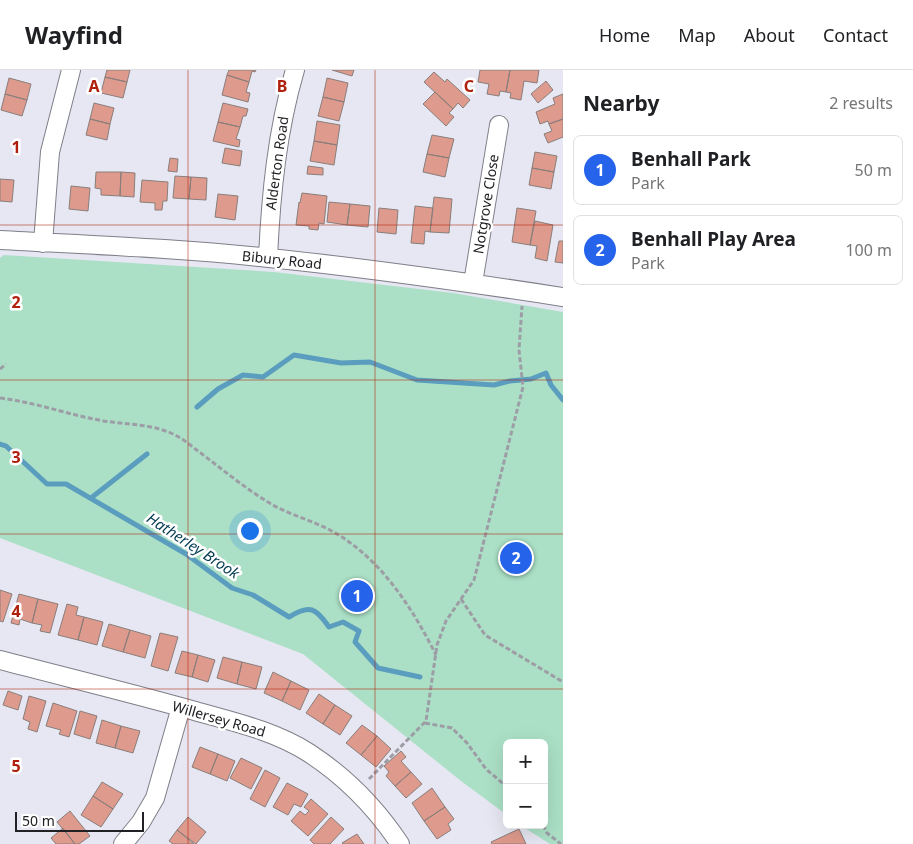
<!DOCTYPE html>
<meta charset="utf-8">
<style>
body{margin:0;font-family:"Noto Sans",sans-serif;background:#f6f6f6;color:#202124}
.controls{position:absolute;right:15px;bottom:15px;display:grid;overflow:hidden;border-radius:8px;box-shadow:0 5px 20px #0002}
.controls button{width:45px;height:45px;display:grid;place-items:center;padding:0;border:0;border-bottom:1px solid #e0e0e0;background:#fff;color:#202124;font:25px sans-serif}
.scale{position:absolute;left:15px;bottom:12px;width:129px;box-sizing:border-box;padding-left:5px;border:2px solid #212125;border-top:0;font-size:14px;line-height:18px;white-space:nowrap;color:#212125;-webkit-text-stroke:4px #fff;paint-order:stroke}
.you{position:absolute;left:249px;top:460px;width:18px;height:18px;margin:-12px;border:4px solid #fff;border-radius:50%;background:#1a73e8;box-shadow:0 0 0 8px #1a73e833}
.badge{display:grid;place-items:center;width:32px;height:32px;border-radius:50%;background:#2563eb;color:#fff;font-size:16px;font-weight:700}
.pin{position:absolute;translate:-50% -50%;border:2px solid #fff;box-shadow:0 1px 5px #0006}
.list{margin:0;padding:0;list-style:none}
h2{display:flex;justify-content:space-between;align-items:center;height:65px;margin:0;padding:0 20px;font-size:21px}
h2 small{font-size:16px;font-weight:400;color:#757577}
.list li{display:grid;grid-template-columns:32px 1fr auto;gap:15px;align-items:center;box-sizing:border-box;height:70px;margin:0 10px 10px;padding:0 10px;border:1px solid #e0e0e0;border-radius:8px}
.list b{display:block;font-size:19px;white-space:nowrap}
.list p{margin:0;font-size:16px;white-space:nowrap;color:#757577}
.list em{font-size:16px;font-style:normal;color:#757577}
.map{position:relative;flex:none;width:563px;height:774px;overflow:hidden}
header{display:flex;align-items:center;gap:30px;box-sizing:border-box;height:70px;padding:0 25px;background:#fff;border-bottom:1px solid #e0e0e0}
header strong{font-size:24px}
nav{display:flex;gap:28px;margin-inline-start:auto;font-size:18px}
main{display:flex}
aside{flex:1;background:#fff}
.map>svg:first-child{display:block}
.green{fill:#abe0c6}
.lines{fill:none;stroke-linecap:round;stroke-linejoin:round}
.stream{stroke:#5a9dbe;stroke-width:5}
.building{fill:#de9a8c;stroke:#897e7b}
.minor-casing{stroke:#7e7f88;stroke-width:20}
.path{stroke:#9d9da6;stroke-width:3;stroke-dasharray:5 2.5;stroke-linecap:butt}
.minor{stroke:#fff;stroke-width:18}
.grid{fill:none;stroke:#af210d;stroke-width:1;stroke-opacity:0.55}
.labels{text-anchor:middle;stroke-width:5;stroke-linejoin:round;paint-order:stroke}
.street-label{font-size:14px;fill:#212125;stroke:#fff}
.water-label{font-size:15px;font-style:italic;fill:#003b52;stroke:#fff}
.grid-label{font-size:16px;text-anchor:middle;font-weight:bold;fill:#af210d;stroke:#fff;stroke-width:5;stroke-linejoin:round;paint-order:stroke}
</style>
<header>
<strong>Wayfind</strong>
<nav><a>Home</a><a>Map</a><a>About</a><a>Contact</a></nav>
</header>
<main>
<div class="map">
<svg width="563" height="774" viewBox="0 0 563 774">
<rect width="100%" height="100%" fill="#e6e7f2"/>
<path class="green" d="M4 185 274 202 453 223 563 242V774H550L520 755H544V673H507V745L461 711 303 584 0 468V188Z"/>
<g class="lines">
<path class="stream" d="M197 337 218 319 243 305 263 307 294 285 341 293 370 292 417 310 494 315 510 311 531 309 546 303 551 315 563 330
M0 374 6 376 47 414H66L186 484 232 518 253 525 289 547C310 534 316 538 329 557L343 552 359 561 355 572 378 598 420 607
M91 428 147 384"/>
</g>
<path class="building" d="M107 0H130L127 12 105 7Z
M229 0H256L255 2 252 1 249 12 227 5Z
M332 0H354L352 6Z
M480 0H510L506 22 500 21 499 26 487 24 489 14 478 12Z
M510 0H539L537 13 524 11 521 30 510 28 511 23 506 22Z
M434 2 445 12 447 9 470 30 463 38 458 33 453 39 424 12Z
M227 5 249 12 246 22 250 23 248 32 222 25Z
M105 7 127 12 123 28 101 23Z
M9 8 31 14 27 30 5 24Z
M327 8 348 13 344 32 323 27Z
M546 11 553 20 538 33 531 24Z
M435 22 453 39 449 43 454 47 446 56 423 34Z
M5 24 27 30 22 46 1 40Z
M563 24V49L549 54 548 51 540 54 536 42 555 34 553 28Z
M323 27 344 32 339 51 318 46Z
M94 33 114 38 110 54 90 49Z
M223 33 248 39 246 46H243L240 57 218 52Z
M90 49 110 54 107 70 86 65Z
M563 49V67L548 73 544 64 552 61 549 54Z
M317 51 340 55 337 75 314 71Z
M218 52 240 57 236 69 240 70 239 77 213 71Z
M432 65 454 69 449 88 427 84Z
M314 71 337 75 334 95 310 91Z
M225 78 242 81 240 96 222 93Z
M535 82 557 86 554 102 532 98Z
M427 84 449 88 445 107 423 102Z
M170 88 178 89 177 102 168 101Z
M308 96 323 98V105L307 104Z
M532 98 554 102 551 119 529 115Z
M96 102H121L120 126 101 125V119L95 118Z
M121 102 135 103 134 127 120 126Z
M175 106 191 107 189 129 173 128Z
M191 107 207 108 206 130 189 129Z
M0 109 14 110 12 132 0 131Z
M142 110 168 112 167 131H163L162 140H155V133L140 132Z
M71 116 90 118 88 141 69 139Z
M302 123 327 126 324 154 319 153 318 160 309 159V156L296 155 299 132 300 133Z
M218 124 238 126 235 150 215 147Z
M434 127 452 129 449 163 430 162Z
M329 132 350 134 347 155 327 152Z
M350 134 370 136 368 157 347 155Z
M415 136 433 138 430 162 425 161 424 174 411 173Z
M379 138 398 140 396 164 377 162Z
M517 138 536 141 530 175 512 172Z
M535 151 553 155 547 191 535 188 537 176 530 175Z
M559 171H563V193L555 192Z
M0 520 12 524 3 552 0 551Z
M19 524 38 529 32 553 20 549 19 555 11 553Z
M38 529 58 534 50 563 40 561 42 555 32 553Z
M67 534 78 537 76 545 84 547 78 570 58 565Z
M84 547 103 552 97 575 78 570Z
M109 554 130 560 123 582 102 576Z
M130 560 151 566 145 588 123 582Z
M160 563 178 567 168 601 151 596Z
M182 581 198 585 192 607 175 603Z
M198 585 215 590 208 612 192 607Z
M223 587 242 592 237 614 217 608Z
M242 592 262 597 256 619 237 614Z
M273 602 291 611 282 631 264 623Z
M291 611 309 620 300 640 282 631Z
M8 621 22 626 18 640 3 635Z
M319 624 335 635 323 654 306 643Z
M29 626 46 631 37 662 28 659 30 652 23 649Z
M53 633 77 641 69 667 59 664 61 660 46 656Z
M335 635 352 646 340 665 323 654Z
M80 641 97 646 90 669 74 664Z
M102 650 121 656 115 678 96 673Z
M362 655 377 666 361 685 346 673Z
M121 656 140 661 133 683 115 678Z
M377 666 391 679 376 697 361 685Z
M200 677 218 684 210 704 192 697Z
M401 681 406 687 401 691 411 702 395 716 386 706 389 702 384 696Z
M218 684 235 691 227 711 210 704Z
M241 688 262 698 251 719 230 708Z
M265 700 280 708 265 737 250 729Z
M411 702 422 714 406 728 395 716Z
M102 712 123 724 113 739 93 726Z
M287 713 308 724 301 737 294 734 288 745 273 737Z
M432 718 445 737 424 751 412 733Z
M93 726 113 739 101 757 81 745Z
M311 729 328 744 308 766 291 751 300 741 305 745 309 741 304 737Z
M445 737 454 749 448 754 451 760 437 769 424 751Z
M70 741 90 766 79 774H75L57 752Z
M188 747 206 762 196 774 177 760Z
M331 747 344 759 330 774H314L310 770Z
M63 758 75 774H56L51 768Z
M519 759 526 774H492L491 772Z
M177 760 194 774H173L169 771Z
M357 764 364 774H343L342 773Z"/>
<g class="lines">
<defs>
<path id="minor" d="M0 170C90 175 180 178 269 188 368 198 465 212 563 227
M43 173 50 82 71 0
M268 187C271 124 277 61 295 0
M473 213 499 55
M0 590C65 607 131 623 195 641 234 652 275 661 309 683 346 707 376 738 400 774
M123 774 141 752 155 728 181 637"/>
</defs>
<use href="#minor" class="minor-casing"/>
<path class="path" d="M0 299 6 294
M0 328C34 332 66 344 99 350 124 355 149 353 173 364 182 368 190 375 198 381 222 399 246 419 271 434 290 445 311 450 330 460 379 486 412 537 436 585
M461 529 485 565 563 612
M425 653 452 658 467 673 486 699 507 717
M369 709 426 651 437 575 446 551 474 510 523 317 519 280 522 236
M543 755 547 763 561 774"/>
<use href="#minor" class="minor"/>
</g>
<path class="grid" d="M188 0V774M375 0V774M0 155H563M0 310H563M0 464H563M0 619H563"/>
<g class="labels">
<g class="street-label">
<text transform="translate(277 93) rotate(-82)" y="5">Alderton Road</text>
<text transform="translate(486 134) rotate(-81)" y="5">Notgrove Close</text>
<text transform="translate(282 190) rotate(6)" y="5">Bibury Road</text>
<text transform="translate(219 649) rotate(16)" y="5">Willersey Road</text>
</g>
<g class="water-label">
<text transform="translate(193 476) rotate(33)" y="5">Hatherley Brook</text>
</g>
</g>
<g class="grid-label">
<text x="94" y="22">A</text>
<text x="282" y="22">B</text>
<text x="469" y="22">C</text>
<text x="16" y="83">1</text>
<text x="16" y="238">2</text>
<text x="16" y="393">3</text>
<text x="16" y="547">4</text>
<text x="16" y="702">5</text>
</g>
</svg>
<div class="controls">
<button>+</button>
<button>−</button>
</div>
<div class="scale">50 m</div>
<div class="you"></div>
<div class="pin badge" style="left:357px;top:526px">1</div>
<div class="pin badge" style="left:516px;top:488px">2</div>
</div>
<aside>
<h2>Nearby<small>2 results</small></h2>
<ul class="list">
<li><span class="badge">1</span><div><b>Benhall Park</b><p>Park</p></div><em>50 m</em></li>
<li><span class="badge">2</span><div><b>Benhall Play Area</b><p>Park</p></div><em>100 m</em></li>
</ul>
</aside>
</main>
